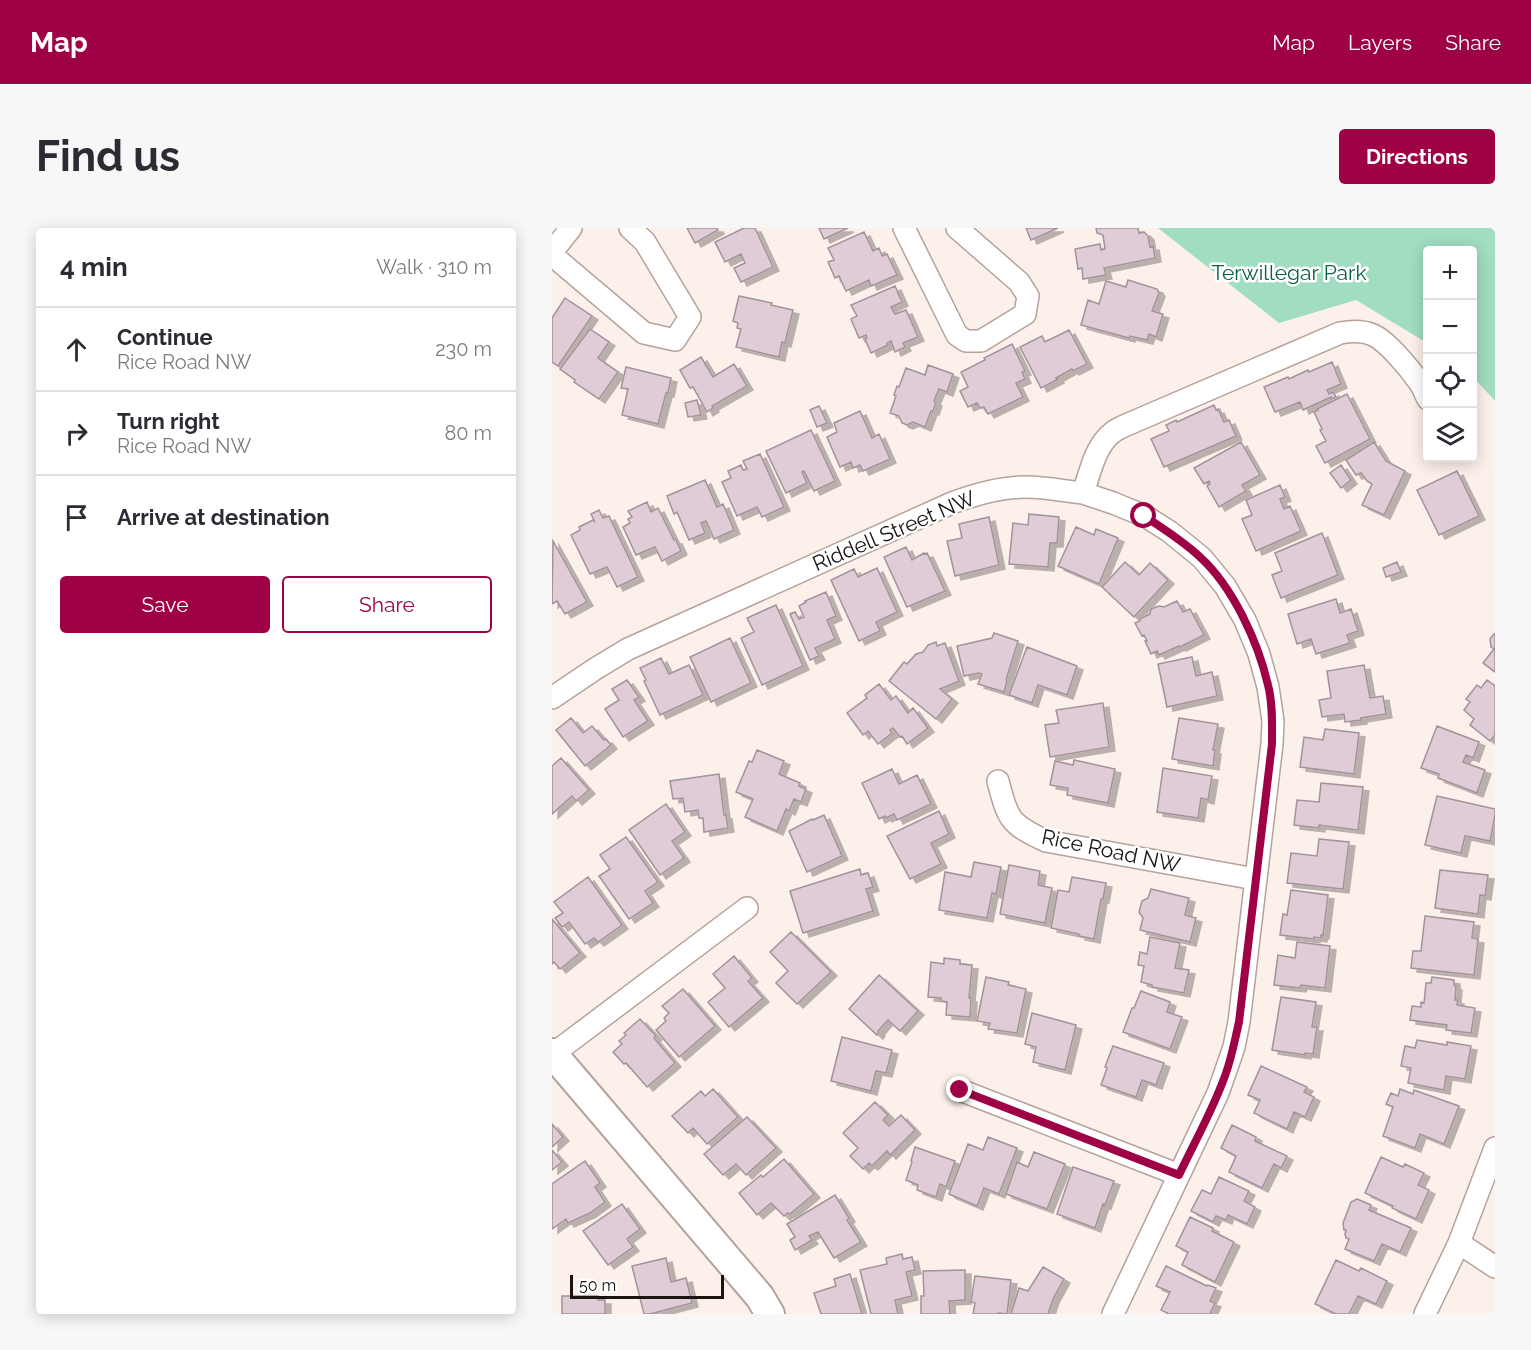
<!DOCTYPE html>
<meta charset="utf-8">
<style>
body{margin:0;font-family:Raleway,sans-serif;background:#f7f7f7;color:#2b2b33}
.controls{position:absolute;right:18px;top:18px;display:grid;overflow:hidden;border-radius:6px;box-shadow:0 3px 15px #0003}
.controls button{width:54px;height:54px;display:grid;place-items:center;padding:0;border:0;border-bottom:2px solid #e1e1e2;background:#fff;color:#2b2b33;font:30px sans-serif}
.scale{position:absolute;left:18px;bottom:15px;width:154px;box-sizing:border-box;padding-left:6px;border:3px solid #1a1310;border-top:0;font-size:16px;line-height:21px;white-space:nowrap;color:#1a1310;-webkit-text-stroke:4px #fff;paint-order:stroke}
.stop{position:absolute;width:18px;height:18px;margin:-14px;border:4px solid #9f0145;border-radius:50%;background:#fff}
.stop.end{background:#9f0145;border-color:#fff;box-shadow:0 2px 6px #0008}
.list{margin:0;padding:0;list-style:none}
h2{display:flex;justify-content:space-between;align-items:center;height:78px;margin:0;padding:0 24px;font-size:26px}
h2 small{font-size:20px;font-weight:400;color:#7c7c81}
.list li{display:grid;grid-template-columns:39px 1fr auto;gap:18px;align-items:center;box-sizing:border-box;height:84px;padding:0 24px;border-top:2px solid #e1e1e2}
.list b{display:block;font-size:22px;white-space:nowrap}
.list p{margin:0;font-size:20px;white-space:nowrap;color:#7c7c81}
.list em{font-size:20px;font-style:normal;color:#7c7c81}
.actions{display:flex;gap:12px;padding:18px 24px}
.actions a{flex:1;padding:14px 0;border:2px solid #9f0145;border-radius:6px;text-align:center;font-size:21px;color:#9f0145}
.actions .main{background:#9f0145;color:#fff}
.icon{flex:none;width:33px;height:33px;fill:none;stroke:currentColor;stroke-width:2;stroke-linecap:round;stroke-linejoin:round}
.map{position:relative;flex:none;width:943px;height:1086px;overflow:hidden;border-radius:6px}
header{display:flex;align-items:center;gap:36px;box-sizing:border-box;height:84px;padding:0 30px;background:#9f0145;color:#fff}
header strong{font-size:28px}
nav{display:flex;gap:33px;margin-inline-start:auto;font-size:21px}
.intro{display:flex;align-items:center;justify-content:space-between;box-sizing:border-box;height:144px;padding:0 36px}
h1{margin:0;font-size:42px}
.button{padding:15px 27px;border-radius:6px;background:#9f0145;color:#fff;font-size:21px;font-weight:700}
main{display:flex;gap:36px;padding:0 36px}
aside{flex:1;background:#fff;border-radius:6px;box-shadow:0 3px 15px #0003}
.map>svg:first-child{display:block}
.green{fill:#a0ddc1}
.building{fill:#e0ccd7;stroke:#a3919b;stroke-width:1.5;filter:url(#shadow)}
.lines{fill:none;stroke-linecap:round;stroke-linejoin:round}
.street-casing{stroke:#b6a29a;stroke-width:24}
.secondary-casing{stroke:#b6a29a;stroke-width:32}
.street{stroke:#fff;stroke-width:21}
.secondary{stroke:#fff;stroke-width:28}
.route{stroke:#9f0145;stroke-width:8}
.labels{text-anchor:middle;stroke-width:5;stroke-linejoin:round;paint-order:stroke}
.park-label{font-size:21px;fill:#0b6145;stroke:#fff}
.street-label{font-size:21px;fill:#1a1310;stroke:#fff}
</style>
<header>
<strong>Map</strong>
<nav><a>Map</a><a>Layers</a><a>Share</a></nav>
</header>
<div class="intro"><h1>Find us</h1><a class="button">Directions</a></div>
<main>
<aside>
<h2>4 min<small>Walk · 310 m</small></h2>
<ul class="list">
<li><svg class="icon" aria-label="ahead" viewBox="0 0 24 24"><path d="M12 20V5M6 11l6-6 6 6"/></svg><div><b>Continue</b><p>Rice Road NW</p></div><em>230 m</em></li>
<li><svg class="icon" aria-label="right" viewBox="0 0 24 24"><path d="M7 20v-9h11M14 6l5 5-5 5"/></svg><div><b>Turn right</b><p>Rice Road NW</p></div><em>80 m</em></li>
<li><svg class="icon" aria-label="arrive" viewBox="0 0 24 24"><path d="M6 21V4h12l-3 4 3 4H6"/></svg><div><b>Arrive at destination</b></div></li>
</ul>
<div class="actions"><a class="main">Save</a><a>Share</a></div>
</aside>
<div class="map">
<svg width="943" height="1086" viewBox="0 0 943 1086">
<defs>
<filter id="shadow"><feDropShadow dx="6" dy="4" stdDeviation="0" flood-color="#0004"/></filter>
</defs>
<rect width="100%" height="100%" fill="#fcf0ea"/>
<path class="green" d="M606 0H943V173L921 149 920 22H876L875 115 804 72 727 95Z"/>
<path class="building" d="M135 0H165L166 2 143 15Z
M192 0H203L221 39 189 54 182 40 193 35 189 26 173 34 163 14Z
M267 0H296L272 11Z
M474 0H506L479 12Z
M544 0H586L587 5 592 4 596 8 598 19 601 18 603 30 552 40 554 47 531 51 530 40 526 41 523 21 548 16 549 22 553 21 551 7 545 5Z
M312 4 321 23 327 20 330 28 335 26 345 47 319 58 317 52 294 63 287 48 283 50 276 34 282 32 276 20Z
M576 52 605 61 607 65 600 83 611 86 604 109 597 106 595 112 578 108 577 110 529 97 536 72 547 76 554 53 574 59Z
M343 58 350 74 339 79 343 86 354 82 366 109 351 115 353 119 343 124 339 113 335 115 336 117 319 125 313 111 315 110 314 107 307 110 299 91 305 88 299 77Z
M187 68 220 75 219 77 241 82 233 115 230 114 227 129 184 119 189 101 185 100 186 95 181 93Z
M13 70 40 88 6 138 0 134V90Z
M38 101 57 114 46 130 66 144 47 171 22 154 23 152 8 141Z
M517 102 535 136 521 143 520 141 504 150 506 151 489 160 468 119 490 108 493 114Z
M460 116 473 143 470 144 473 151 464 155 471 169 436 186 432 179 428 180 425 175 416 179 408 163 416 159 409 144 433 132 432 130Z
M149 129 161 149 182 136 195 158 160 178 161 180 155 184 141 159 138 160 128 142Z
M780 134 789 156 775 162 777 166 781 164 784 169 779 171V169L751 182 748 174 723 184 712 159 736 149 737 151 756 142 757 144Z
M376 137 401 146 395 164 387 161 382 173 384 174 381 183H379L373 199 361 194 355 197 350 195 347 188 338 185 344 168 342 167 345 158 347 159 354 140 373 147Z
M74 139 119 150 116 165H114L106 196 70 187 76 161 69 160Z
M795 166 818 211 773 235 764 218 774 213 768 202 770 201 762 184 766 182 765 181Z
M145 172 149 187 136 189 133 175Z
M662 177 664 182 666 181 672 194 677 192 684 208 612 239 599 211 617 203 614 197 624 192 625 194Z
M267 178 275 195 265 199 258 182Z
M308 183 320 210 327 206 338 231 311 243 308 237 301 240 299 234 288 239 275 209 285 204 282 195Z
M259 202 283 253 262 263 252 243 250 244 255 255 234 265 214 223Z
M689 214 708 247 690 257 694 263 667 279 655 258 658 256 657 253 652 256 642 240Z
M822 214 834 233 853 243 832 287 810 277 820 256 815 253 809 245 804 247 794 232Z
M208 226 232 279 210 289 205 279 185 288 170 254 179 250 176 243 189 237 191 242 195 241 191 233Z
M789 237 799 252 789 260 778 245Z
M905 243 927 288 887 307 865 262Z
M153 252 165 279 171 276 182 302 162 311 154 293 149 295 153 305 137 312 125 284 122 286 115 268Z
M728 257 733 269 728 271 732 281 738 278 749 303 704 323 690 291 700 287 694 272Z
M95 274 99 284 106 280 122 312H124L129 323 110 333 103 319 84 327 71 299 78 295 76 291 80 289 76 283Z
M47 282 51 290 57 288 86 349 65 359 55 339 38 346 19 307 28 302 27 299 41 292 43 294 39 286Z
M477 286 507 289 505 315H498L496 339 457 336 461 295 476 297Z
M437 289 447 337 403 348 395 313 410 310 407 296Z
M524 299 542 307 544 301 566 310 547 356 506 338Z
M770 305 786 347 729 370 720 347 730 343 723 325Z
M1 313 35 374 13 386 5 373 0 376Z
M354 319 360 332 372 325 373 326 375 325 393 363 355 379 332 329Z
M573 334 587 347 598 335 616 352 582 389 550 359Z
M845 334 849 344 834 349 831 340Z
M325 340 345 384 324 394 328 403 307 413 279 352 302 341 306 349Z
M274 364 284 388 275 392 283 411 263 420 267 428 258 432 238 386 243 384 247 391 252 389 247 378 254 374 253 373Z
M784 371 788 385 799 381 806 403 795 407 798 415 764 426 759 411 745 416 736 386Z
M625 373 631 384 638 381 652 407 628 419 627 418 607 427 605 423 599 426 593 413H595L592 407 590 408 583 395 588 393V391L598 386 599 381 607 378 612 379Z
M224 377 251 438 210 457 189 410 202 404 195 390Z
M442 405 466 413 454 452 455 453 452 464 426 456 430 446 427 445 412 448 405 418 440 410Z
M942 406H943V444L931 435 942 421 939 419 938 411Z
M178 410 199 455 159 474 138 429Z
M384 414 385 418 393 415 407 453 388 461 400 471 384 491 337 453 352 434 355 436 364 426 371 424 376 417Z
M475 419 525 438 515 467 486 457 480 475 457 467Z
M640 429 644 448 660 444 665 468 615 479 606 436Z
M109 430 117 446 137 437 151 467 108 487 92 453 94 452 88 440Z
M812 437 818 470 831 468 834 486 809 490V492L793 494 792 486 770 489 767 472 779 470 775 443Z
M75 452 87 469 82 472 96 493 71 509 53 481 67 472 60 461Z
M935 452 943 458V507L938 513 918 497 922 491 912 482 918 474 914 471 925 457 929 460Z
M327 456 339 472 344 468 356 485 361 480 376 500 355 516 350 508 348 509 341 500 338 502 340 505 326 516 316 503 311 507 295 485 315 470 313 467Z
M551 475 557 519 498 529 493 497 507 495 504 482Z
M19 490 31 505 40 498 52 512 54 511 59 517 33 538 4 502Z
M627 490 666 496 661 522H663L661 538 620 531Z
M885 498 927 514 921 530 914 527 911 534 933 542 925 565 886 550 887 546 869 540Z
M773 501 807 505 802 546 748 539 752 509 771 512Z
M205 522 232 533 227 546 248 555 247 558 254 561 249 574 242 571 237 583 234 581 225 603 193 589 201 571 184 564 197 533 200 534Z
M9 530 37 562 24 573 20 568 0 586V538Z
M522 532 563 541 556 575 515 567 516 560 498 557 503 533 521 537Z
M611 540 660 548 656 572 649 570 646 590 605 584Z
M340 541 347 556 365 547 379 576 345 592 342 586 334 590 333 588 327 591 310 555Z
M167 546 172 587H174L176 600 152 604 151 590H147L146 582 133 584 131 570 121 571 118 553Z
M769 555 811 559 806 602 767 597V600L742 597 745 572 767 574Z
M885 568 943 581V587L938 613 913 608 909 625 873 617Z
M114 576 133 604 120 613 132 630 108 647 77 602Z
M387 583 397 606 379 615 389 636 358 651 335 608Z
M272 587 290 628 255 644 237 603 260 591 261 592Z
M74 609 106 654 93 663 101 675 77 691 47 648 58 641 48 627Z
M767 611 797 614 791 661 735 655 739 625 765 628Z
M422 634 449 639 444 666 440 665 435 690 387 682 393 644 419 649Z
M457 637 488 643 486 657 500 660 493 695 448 686Z
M308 641 309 647 316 645 321 659 314 661 321 683 251 705 238 663Z
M888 642 936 647 933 668 928 667 926 686 883 680Z
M36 649 70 697 46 714 42 710 33 716 17 694 10 699 3 690 11 685 2 674Z
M520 649 554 655 551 671H549L542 711 527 708V706L499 700 506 662 517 664Z
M599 661 637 670 633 687 644 690 638 714 588 702 591 690 587 684 590 673 596 670Z
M739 662 776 667 771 707H769V710L762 709V711L728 707 731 686 735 687Z
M873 688 922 694 920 710 926 711 922 747 859 740 861 723H869Z
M0 691 28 725 8 741 2 734 0 736Z
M239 704 279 744 245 776 224 755 236 743 218 724Z
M598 709 628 715 623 740 637 742 632 765 600 759V757L589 754 592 738 586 737 588 724 595 726Z
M745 714 778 718 773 760 749 757 748 760 722 757 726 727 743 730Z
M182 728 200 750 196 753 211 770 177 799 156 774 173 760 161 746Z
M392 730 408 732V736L420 737 417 770H419L418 789 394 787 395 774 389 773V770L376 769 379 734 392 736Z
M327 747 366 783 348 803 336 792 326 803 327 804 325 807 297 781Z
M434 749 457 754 456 757 474 761 465 805 436 801 438 795 425 793Z
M880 749 902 752V757L904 758 903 772H906L905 777 923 780 919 805 894 802 895 797 858 792 860 778 869 779V774L872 775 874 755H879Z
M131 761 163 798 127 829 104 802 114 793 112 790 117 785 110 778Z
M589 763 618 774 615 784 630 789 618 821 571 804 580 780H582Z
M729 769 764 774 760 799H765L761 826 753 825V827L720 822Z
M480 785 524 797 513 842 481 834 484 819 473 816Z
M88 791 104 808 102 810 123 835 95 859 74 835 72 836 61 824 70 816 67 813 74 807 72 805Z
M290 809 340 822 334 845 324 843 319 863 279 853Z
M865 812 895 817V814L919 818 913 851 894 848 892 862 856 855 859 840 849 838 853 818 863 820Z
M561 818 612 835 604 857 590 852 584 869 549 857 555 840 553 839Z
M709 838 755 859 752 864 762 869 753 889 742 884 735 901 702 885 708 872 696 867Z
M161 861 186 889 155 916 141 900 136 905 120 888 149 863 153 868Z
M848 861 861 866 862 862 907 878 892 916 868 906 863 920 831 908 841 879 834 876 839 865 846 868Z
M323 874 336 887 331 892 337 898 349 887 363 902 338 927 335 923 320 938 317 935 311 941 298 928 306 920 291 905Z
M195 889 224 920 194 947 184 936 171 947 152 926Z
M0 896 11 909 0 919Z
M680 897 704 909 703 913 735 928 729 940 722 936 710 960 677 944 684 928 669 920Z
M436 909 465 920 447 966 432 960 425 978 397 966 416 916 431 922Z
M363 919 403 933 394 959 388 956 384 969 365 962 366 957 354 952 360 934 359 933Z
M0 922 10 934 0 942Z
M482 924 513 936 495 981 454 966 465 934 476 939Z
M829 929 851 939 853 936 872 945 866 957 877 962 864 991 840 980 841 978 813 965Z
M232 931 262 966 238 986 236 985 232 988 219 975 205 987 187 965 209 947 211 949Z
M33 933 48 955 43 959 53 974 38 985 16 995 14 991 0 1001V956Z
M521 939 562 953 553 977 551 976 543 1000 505 986Z
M667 949 697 963 692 973 703 979 695 996 676 987 674 992 664 988 661 994 639 983 650 962 659 966Z
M283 967 297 990 295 992 309 1014 282 1030 266 1004 257 1008 260 1012 243 1022 238 1012 243 1009 235 996Z
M805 971 819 977 817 982 859 1000 848 1024 830 1016 822 1033 793 1021 797 1011 794 1010 793 1006 794 1002H792L791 995 799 974Z
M70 976 88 1001 75 1011 81 1019 56 1037 31 1003Z
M638 989 661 1000 660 1003 682 1014 663 1054 630 1037 636 1024 624 1018Z
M350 1026 351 1031 360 1029 363 1042 354 1044 360 1068 343 1072 346 1086H319L308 1042 335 1036 334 1030Z
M114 1030 119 1054 134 1050 140 1075 98 1086H92L80 1038Z
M784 1032 807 1043 809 1040 835 1053 824 1076 806 1068 797 1086H784L763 1076Z
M614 1038 655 1058 656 1057 664 1060 658 1073 663 1075 658 1086H617L609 1082 618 1064 604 1058Z
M491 1039 512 1051 501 1071 496 1086H459L467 1060 476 1063Z
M413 1042V1072L397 1073 398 1086H369V1068H372L371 1043Z
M298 1046 310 1086H269L262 1065 284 1058 282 1051Z
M423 1048 459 1052 455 1086 446 1085V1086H421L423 1075 419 1074Z
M10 1068H46V1072H53V1086H10Z"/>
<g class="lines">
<defs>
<path id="street" d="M352 0 405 107 414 113H429L473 86 476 68 467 54 405 0
M0 24 19 0
M0 27 92 105 123 112 138 89 93 14 78 0
M531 265 561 275 593 288 618 304 650 330 673 358 693 392 707 426 716 459 721 493 720 516 687 794 682 819 666 865 561 1086
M0 470 43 441 76 421 400 275C424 266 448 259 474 259 493 259 512 263 531 265 538 245 543 218 560 205 563 202 568 200 572 198L788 105C799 103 810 102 821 107 835 113 858 141 867 154 871 159 873 166 876 171
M446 553C456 591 457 596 494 613L703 651
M1 826 195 680
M408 862 627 947
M907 1015 943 1039
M873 1086 907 1015 943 920"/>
<path id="secondary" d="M0 825 208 1069 218 1086"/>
</defs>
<use href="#street" class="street-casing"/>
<use href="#secondary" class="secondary-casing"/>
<use href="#street" class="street"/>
<use href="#secondary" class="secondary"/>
</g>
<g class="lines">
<path class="route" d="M408 862 627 947C643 913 662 880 674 845 680 828 683 811 687 794L720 516C720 497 721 476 716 457 706 414 681 359 648 329 631 313 612 301 592 288"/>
</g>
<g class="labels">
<g class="park-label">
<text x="737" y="52">Terwillegar Park</text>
</g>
<g class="street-label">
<text transform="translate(342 303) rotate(-23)" y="7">Riddell Street NW</text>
<text transform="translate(559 623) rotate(12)" y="7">Rice Road NW</text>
</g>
</g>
</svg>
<div class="controls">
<button>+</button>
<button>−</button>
<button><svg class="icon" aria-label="locate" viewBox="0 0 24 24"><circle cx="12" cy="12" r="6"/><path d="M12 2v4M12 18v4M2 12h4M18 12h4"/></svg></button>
<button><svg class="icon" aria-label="layers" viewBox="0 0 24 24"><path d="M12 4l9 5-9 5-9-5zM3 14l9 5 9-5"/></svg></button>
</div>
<div class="scale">50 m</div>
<div class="stop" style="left:592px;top:288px"></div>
<div class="stop end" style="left:408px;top:862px"></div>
</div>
</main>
